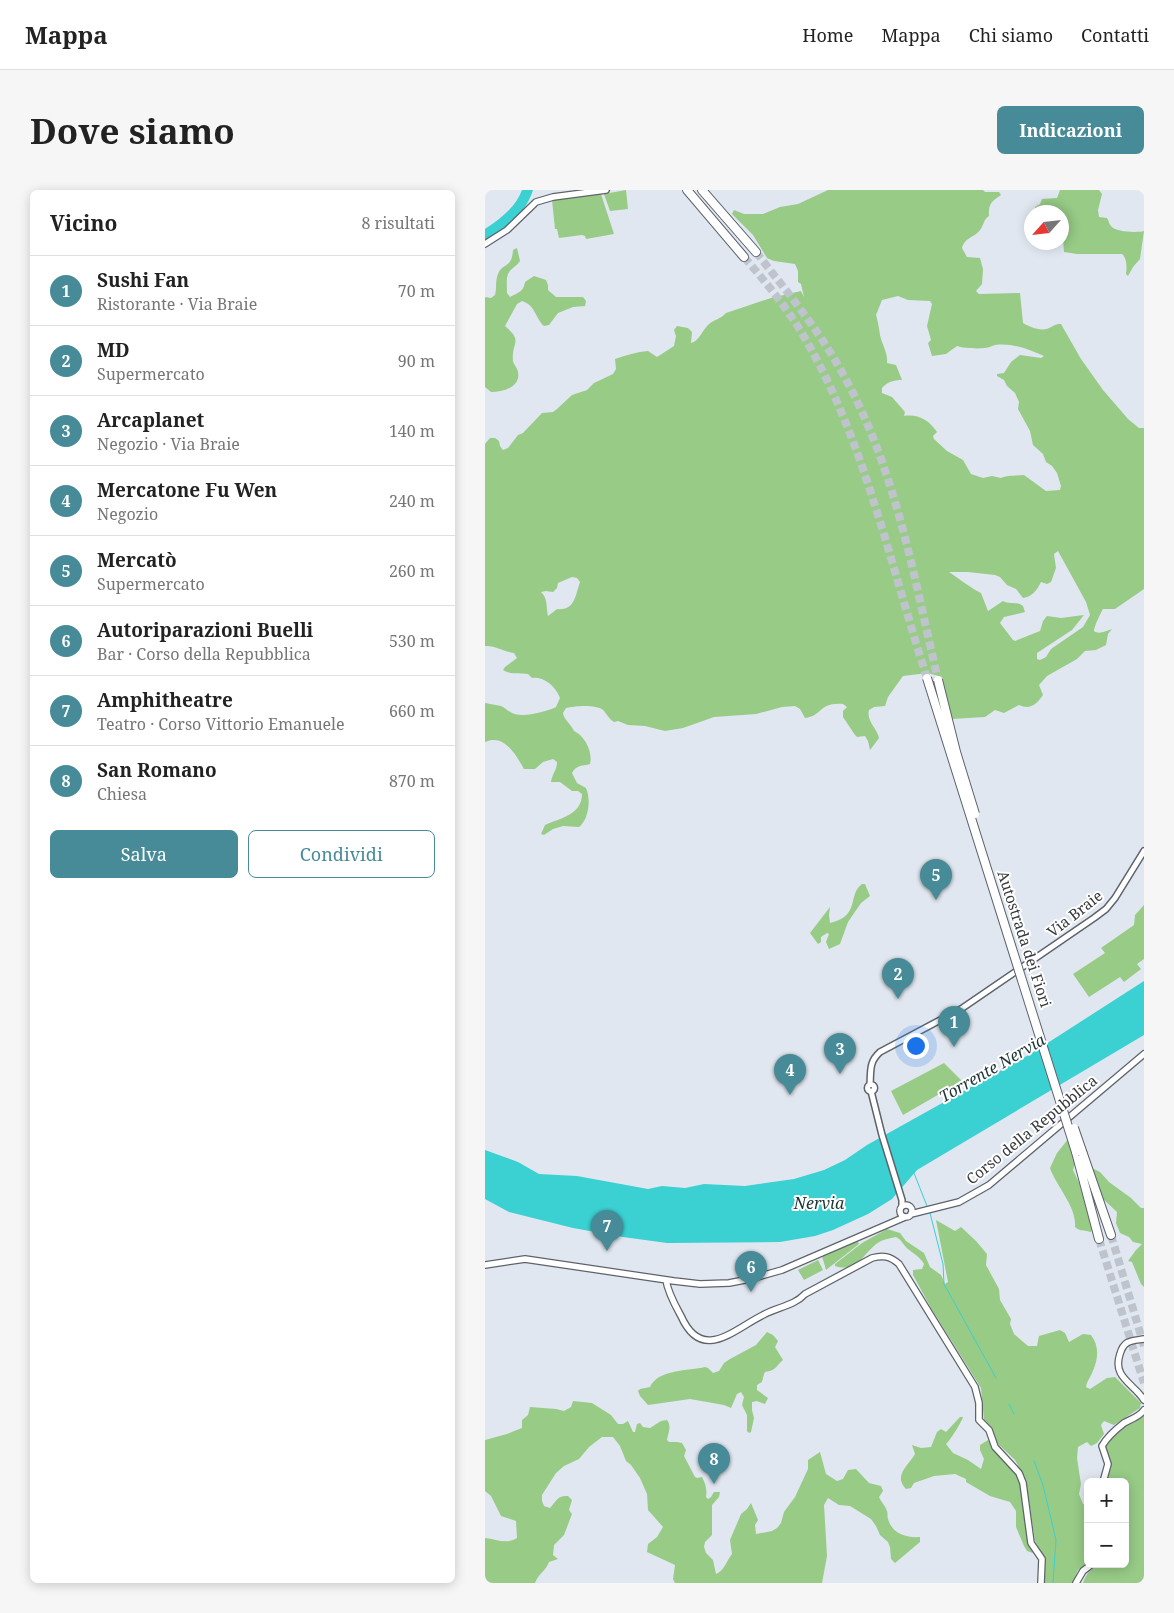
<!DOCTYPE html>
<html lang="it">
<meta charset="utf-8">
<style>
body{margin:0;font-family:"Noto Serif",serif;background:#f6f6f6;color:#222}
.controls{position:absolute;right:15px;bottom:15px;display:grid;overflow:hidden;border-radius:8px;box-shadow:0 2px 12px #0003}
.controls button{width:45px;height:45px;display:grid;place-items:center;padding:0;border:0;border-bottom:1px solid #e0e0e0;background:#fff;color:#222;font:25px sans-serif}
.compass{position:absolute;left:539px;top:15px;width:45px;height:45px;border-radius:50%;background:#fff;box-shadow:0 2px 12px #0003;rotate:243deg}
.you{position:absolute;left:430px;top:855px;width:18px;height:18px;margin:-12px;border:4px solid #fff;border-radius:50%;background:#1a73e8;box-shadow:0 0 0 8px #1a73e833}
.badge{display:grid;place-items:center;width:32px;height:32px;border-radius:50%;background:#468b97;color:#fff;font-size:16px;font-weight:700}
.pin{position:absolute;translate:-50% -41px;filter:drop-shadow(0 1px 2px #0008)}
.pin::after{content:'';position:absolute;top:26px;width:18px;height:15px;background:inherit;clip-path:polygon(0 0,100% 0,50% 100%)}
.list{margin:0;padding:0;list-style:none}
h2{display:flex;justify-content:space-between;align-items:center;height:65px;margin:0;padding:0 20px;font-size:21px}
h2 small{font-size:16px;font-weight:400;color:#767676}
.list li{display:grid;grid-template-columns:32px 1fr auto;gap:15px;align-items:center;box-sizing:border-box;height:70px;padding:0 20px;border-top:1px solid #e0e0e0}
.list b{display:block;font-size:19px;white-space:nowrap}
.list p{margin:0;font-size:16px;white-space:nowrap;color:#767676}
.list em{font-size:16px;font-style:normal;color:#767676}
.actions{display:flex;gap:10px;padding:15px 20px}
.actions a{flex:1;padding:11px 0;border:1px solid #468b97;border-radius:8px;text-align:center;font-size:18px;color:#468b97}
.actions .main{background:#468b97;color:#fff}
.map{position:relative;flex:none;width:659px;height:1393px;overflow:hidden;border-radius:8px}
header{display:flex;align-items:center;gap:30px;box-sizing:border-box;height:70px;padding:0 25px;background:#fff;border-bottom:1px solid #e0e0e0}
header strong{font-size:24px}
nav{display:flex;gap:28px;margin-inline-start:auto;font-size:18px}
.intro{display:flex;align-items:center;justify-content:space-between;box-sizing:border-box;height:120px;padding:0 30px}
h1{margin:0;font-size:35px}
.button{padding:12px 22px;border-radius:8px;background:#468b97;color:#fff;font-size:18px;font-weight:700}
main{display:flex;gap:30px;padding:0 30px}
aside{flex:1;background:#fff;border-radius:8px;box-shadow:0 2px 12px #0003}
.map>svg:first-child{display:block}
.green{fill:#97cb86;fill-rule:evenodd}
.water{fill:#3bd0d1}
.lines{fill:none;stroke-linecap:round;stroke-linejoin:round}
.stream{stroke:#3bd0d1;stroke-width:1}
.motorway-tunnel{stroke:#bfc4cc;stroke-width:8;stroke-dasharray:8 4;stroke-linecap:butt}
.tertiary-casing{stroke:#5e636b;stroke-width:8}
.secondary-casing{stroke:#5e636b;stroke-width:8}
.motorway-casing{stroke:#5e636b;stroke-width:10}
.tertiary{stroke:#fff;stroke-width:5}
.secondary{stroke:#fff;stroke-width:5.5}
.motorway{stroke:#fff;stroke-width:8}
.motorway-bridge-casing{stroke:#5e636b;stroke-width:10;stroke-linecap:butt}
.motorway-bridge{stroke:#fff;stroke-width:8}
.labels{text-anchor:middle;stroke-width:4;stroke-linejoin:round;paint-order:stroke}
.street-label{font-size:15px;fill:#37393c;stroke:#fff}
.water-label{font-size:16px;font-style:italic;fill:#1c3434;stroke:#fff}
</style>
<header>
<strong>Mappa</strong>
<nav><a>Home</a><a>Mappa</a><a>Chi siamo</a><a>Contatti</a></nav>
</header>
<div class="intro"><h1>Dove siamo</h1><a class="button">Indicazioni</a></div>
<main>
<aside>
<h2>Vicino<small>8 risultati</small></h2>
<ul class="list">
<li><span class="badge">1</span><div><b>Sushi Fan</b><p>Ristorante · Via Braie</p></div><em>70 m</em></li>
<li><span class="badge">2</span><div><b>MD</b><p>Supermercato</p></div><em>90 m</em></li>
<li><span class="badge">3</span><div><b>Arcaplanet</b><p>Negozio · Via Braie</p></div><em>140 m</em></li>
<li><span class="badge">4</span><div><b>Mercatone Fu Wen</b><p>Negozio</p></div><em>240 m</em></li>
<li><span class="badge">5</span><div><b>Mercatò</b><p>Supermercato</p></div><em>260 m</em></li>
<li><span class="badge">6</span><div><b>Autoriparazioni Buelli</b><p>Bar · Corso della Repubblica</p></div><em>530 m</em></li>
<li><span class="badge">7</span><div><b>Amphitheatre</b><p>Teatro · Corso Vittorio Emanuele</p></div><em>660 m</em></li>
<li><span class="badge">8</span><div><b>San Romano</b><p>Chiesa</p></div><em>870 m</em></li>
</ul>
<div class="actions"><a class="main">Salva</a><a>Condividi</a></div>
</aside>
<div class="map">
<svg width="659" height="1393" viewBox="0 0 659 1393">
<rect width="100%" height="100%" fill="#e1e7f0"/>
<path class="green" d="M141 0 143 19 125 21 119 4Z
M343 0H498L500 2H514L516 5C507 11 503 14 504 26 498 30 499 35 495 40 489 48 480 47 477 58L482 67 495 68 498 79 497 94 491 101 494 104 535 103 538 133C545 137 556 142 564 138 569 136 570 134 576 134L596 169 618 200 643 229 654 238H659V399L630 419H618C616 422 609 437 609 441 614 445 621 441 627 439L623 444 621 455 611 460 600 461 592 469 562 486 554 495 558 505C551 515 545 520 534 515L519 523 510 520 500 527 467 529 457 487 443 483 418 486 403 507 400 516 389 517 384 520C381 531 392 538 394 548L385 560 383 551 380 546 372 547 370 545 358 527V521L362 517 358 514C333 512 338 526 320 528L315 519 310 516 297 517 271 524 229 527 198 538 180 541 160 536 143 535 133 531 129 532C124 529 122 524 118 520 111 514 89 516 81 518L78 523C79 530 86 534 89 541 100 546 108 562 105 574 97 576 91 575 87 583L92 593 101 598C106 609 104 629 94 637L78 636 68 639 59 645 56 644 60 635C75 628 97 625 97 604L93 601H87L75 592H66C67 584 72 580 72 572L68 569 58 572 50 579H39C31 565 19 543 0 552V513C5 514 11 515 16 516 20 518 23 521 27 523 37 528 61 522 71 517L75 508C71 497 59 486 47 488L43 484C35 483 26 485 18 480L20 477 32 468 29 463C19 462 10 455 0 456V254L5 248H10L14 251 15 256 18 260 23 258 33 245 38 243 57 223 68 222 72 219 87 205 102 200 109 193 128 184 131 179 130 169C141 165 152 162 163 161L172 167 189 156 191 146 189 140 192 136 203 138 207 142 206 153C214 151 217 141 223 135 228 130 236 129 241 123L286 108 316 101 319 107 316 94 313 92V81L310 74 289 71 282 68 268 45 247 24 249 20 259 24H278L295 17 313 14ZM413 106 423 110 445 111 447 114 442 136 446 150 443 153 447 166 461 164 472 156C477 158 494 159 499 158 503 158 506 156 510 155 528 153 543 159 559 166L556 168 535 165 526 172 519 183 512 184V186L519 190 522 196 530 203 534 212 533 219 545 241 548 255 558 264 561 272 567 276 572 283 576 296 575 300 561 301 539 285C532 286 522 285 516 288L507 286 498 288 486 284 478 270 462 261 449 249 448 246 452 242C444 230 433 224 419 226L420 222 407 207 397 203V198C402 192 409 190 417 190L411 175 402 173C403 162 397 155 395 145 394 138 393 132 391 125L397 110ZM573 361 601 412 605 425 598 437 566 459 561 467 555 470 552 469V463L587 440 599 425 576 428 562 426 558 431 555 441 530 451 528 450 515 433 519 427 540 422 538 416C532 411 525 415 518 411L503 421 496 403C484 397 475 389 464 382H483L510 385 515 387 522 395 531 399 538 408C547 407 552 400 556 392L562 394 566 392 571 378 569 364ZM87 387 92 388 95 392C90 406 90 421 72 419L63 426C61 417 63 408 56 402L61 401 68 402 72 398 73 393Z
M575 0H614L617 4 613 20 614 27 622 28C624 31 624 34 626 36 630 42 652 43 659 41L655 69 648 77 643 86 641 84C642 78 642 68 637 64H592L579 62 576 22H551L550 17 555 14 557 9 572 8Z
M116 4 129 44 101 49 100 46 97 45 74 48 72 39H70L67 10Z
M32 58 35 71C32 76 25 79 23 84 21 89 22 97 22 103L25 107C33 103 39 101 40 92L49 86 61 90 63 95V100L71 107H98L101 111 100 116 88 117 73 123 64 135 59 136C49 126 51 116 37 111L32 114 20 136C39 152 26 152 28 171 29 175 32 177 33 182 36 197 18 202 6 202L0 197V107L6 108 10 105C12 98 10 91 13 84 17 73 27 79 28 60Z
M377 694H380L385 706 376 713 363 732 355 754 344 759 341 752 344 744 342 743 336 747V752L333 754 325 743 345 717 344 725 345 733C376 726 362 705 377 694Z
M659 715V769L652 774 656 779 639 792 635 787 604 807 588 784 620 763 616 758 649 735 650 725Z
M459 873 477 891 418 925 406 901Z
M592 938 591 969 588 980 595 995 607 1040 606 1042C600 1040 595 1042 590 1037 592 1017 571 996 565 978L572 963Z
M605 977 615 982 624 992 646 1008 656 1018H659V1097L656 1094 647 1072 643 1071 651 1060 657 1054 648 1052 644 1047 635 1043 631 1033 632 1022 617 1008Z
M451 1030 470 1041 476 1037 491 1051 502 1064 501 1075 514 1099 515 1110 526 1129 525 1134 529 1144 543 1156H552L554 1146 575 1140 580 1143 584 1152 598 1144 606 1145C615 1157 613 1170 607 1183 605 1188 602 1191 601 1197L605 1199 622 1188 630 1187 656 1213 655 1218 629 1235 619 1231 616 1235 619 1244 612 1253 606 1256 602 1252 593 1257 592 1268 596 1294 594 1304 598 1314 603 1318V1372L593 1380 588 1393H560V1373L550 1351 541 1290 530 1270 512 1253 507 1238 499 1230 496 1198 446 1118 428 1085V1080L437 1079 439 1074C435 1067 429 1064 423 1059 418 1055 417 1050 411 1047 406 1048 400 1049 396 1051 379 1060 374 1084 350 1076V1074L377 1053 402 1039 415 1043 421 1051 439 1063 445 1077 456 1085 460 1094 463 1092Z
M372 1050 374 1054 341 1080 337 1066Z
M333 1070 338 1080 319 1090 313 1080Z
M282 1142 288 1145 293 1151 290 1157 298 1170C295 1172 292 1177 289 1179 279 1185 281 1176 277 1192L272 1195V1200L283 1208 280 1214 272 1211 267 1212V1220L269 1228 266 1242 264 1243 262 1241V1225L257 1215 259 1207 256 1202 252 1204 246 1218 239 1215 205 1209 163 1215 155 1206 153 1201 155 1199 165 1197C173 1179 204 1181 220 1177L223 1178 228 1183 234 1181 239 1173 245 1169 271 1155Z
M88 1211 107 1213 126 1225 133 1234H138L143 1231 148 1242H150L152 1234 155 1233 158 1237 165 1238 176 1231 182 1230C187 1236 183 1243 182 1250L184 1252H192L197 1253 201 1260 199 1266 210 1287 212 1288 217 1287C221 1294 222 1300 221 1307L223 1309 226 1307 229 1302H235L234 1307 227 1315V1345L220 1352 219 1357 221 1363 228 1370 231 1384C239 1381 242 1370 247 1364L245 1350 256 1324 262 1319 266 1313 273 1330 270 1335 271 1344 287 1341 292 1338 296 1333 299 1322 310 1307 323 1279V1270L335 1262 341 1284 352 1291 358 1289 363 1280 371 1279 384 1293 396 1296 398 1301 394 1307C396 1312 400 1315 402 1321 403 1323 402 1326 403 1329 407 1344 422 1348 435 1347V1352L410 1373 406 1369 405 1357 403 1352 395 1345 391 1336 386 1329 365 1316 354 1315 343 1308 339 1315 342 1366 337 1393H190L188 1389 190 1375 162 1362 163 1354 172 1347 178 1337 163 1320 162 1304 155 1288 146 1275 141 1271 135 1256 128 1247H117L104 1257 94 1269 79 1276 71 1283 57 1305V1311L59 1316 65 1318C71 1311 73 1305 83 1306L87 1310 84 1320 87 1324 79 1345 69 1355 68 1365 73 1369 64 1372C61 1381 53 1384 50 1393H0V1348C12 1349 21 1355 32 1348L31 1331 16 1326 6 1306 0 1301V1250L22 1244 37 1238V1230L43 1225 45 1217 71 1219 79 1221 86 1217Z
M659 1225V1393H598C606 1371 620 1374 640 1374V1292H620C622 1281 619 1270 620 1259 621 1246 649 1231 659 1225Z
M475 1227H478C477 1231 465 1251 461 1254L468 1263 483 1270 496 1279 499 1269 495 1260V1255L503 1250 532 1283 535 1293 542 1348 548 1363 542 1361 539 1356 531 1337V1321L525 1312 505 1306 481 1292V1289L470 1284 449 1286 429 1293 426 1298 421 1299C408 1286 423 1276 430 1264L427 1255 436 1258 446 1257 452 1242 456 1239 461 1242Z"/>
<path class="water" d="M37 0H48C41 23 21 40 0 50V39C15 29 31 17 37 0Z
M659 791V845L432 980 407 1009 383 1024 348 1040 330 1046 295 1052 182 1053 138 1047 88 1038 24 1022 0 1009V960L33 972 54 984 92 986 163 999 177 996 200 998 219 994 260 996 309 989 339 980 360 970 382 955 547 863Z"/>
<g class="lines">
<path class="stream" d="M429 983 442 1016
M445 1023 458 1074 459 1094 511 1188
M524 1214 529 1224
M549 1271 558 1295 571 1350 568 1393"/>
<path class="motorway-tunnel" d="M271 62C302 102 335 141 359 186 411 280 429 387 453 490
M259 67C284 96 308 125 326 159 381 258 407 380 442 488
M626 1045 659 1156
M614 1049 659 1193"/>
<defs>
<path id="tertiary" d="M385 894C386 880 384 872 395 862L476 819 609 728 621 719 630 708 659 661
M382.5 898a3.5 3.5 0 1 1 7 0a3.5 3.5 0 1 1-7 0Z
M386 901 397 945 417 1010V1016"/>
<path id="secondary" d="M0 54 22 40 51 12 68 7 121 0
M415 1021a6 6 0 1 1 12 0a6 6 0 1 1-12 0Z
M426 1024 474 1012 504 995 659 864
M0 1075 40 1069 189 1091 215 1094 244 1093 265 1089 297 1080 420 1027
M181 1090C183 1103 190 1115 196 1126 217 1173 248 1140 278 1125 292 1117 309 1116 320 1104L387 1068C398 1065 405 1066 414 1074L490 1197 494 1213V1230L504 1240 510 1257 534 1283 538 1293 546 1353 557 1369 556 1393
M659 1149C646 1151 639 1150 635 1164 627 1187 648 1193 659 1210
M618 1292 623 1274 617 1256C622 1247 630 1240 639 1233 646 1229 654 1227 659 1220
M591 1393 598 1381 607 1374"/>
<path id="motorway" d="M202 0 259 67
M217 0 271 62
M591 962 614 1049
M598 964 626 1045"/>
</defs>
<use href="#tertiary" class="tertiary-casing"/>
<use href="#secondary" class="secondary-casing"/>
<use href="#motorway" class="motorway-casing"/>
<use href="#tertiary" class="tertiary"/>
<use href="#secondary" class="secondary"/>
<use href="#motorway" class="motorway"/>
<defs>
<path id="motorway-bridge" d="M442 488 591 962
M453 490 471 562 490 624
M589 938 598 964"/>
</defs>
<use href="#motorway-bridge" class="motorway-bridge-casing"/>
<use href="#motorway-bridge" class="motorway-bridge"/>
</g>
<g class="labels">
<g class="street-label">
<text transform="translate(590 724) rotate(-38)" y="5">Via Braie</text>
<text transform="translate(539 749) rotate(72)" y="5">Autostrada dei Fiori</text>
<text transform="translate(547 940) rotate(-39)" y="5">Corso della Repubblica</text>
</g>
<g class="water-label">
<text transform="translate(507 878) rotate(-30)" y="6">Torrente Nervia</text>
<text x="334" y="1019">Nervia</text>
</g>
</g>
</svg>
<div class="controls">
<button>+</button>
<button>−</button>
</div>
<svg class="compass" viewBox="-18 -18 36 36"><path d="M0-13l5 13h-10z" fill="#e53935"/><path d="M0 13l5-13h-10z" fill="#767676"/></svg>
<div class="you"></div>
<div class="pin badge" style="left:469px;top:857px">1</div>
<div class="pin badge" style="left:413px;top:809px">2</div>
<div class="pin badge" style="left:355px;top:884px">3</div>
<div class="pin badge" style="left:305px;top:905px">4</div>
<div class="pin badge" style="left:451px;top:710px">5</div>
<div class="pin badge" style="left:266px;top:1102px">6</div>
<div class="pin badge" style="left:122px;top:1061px">7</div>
<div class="pin badge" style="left:229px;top:1294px">8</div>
</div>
</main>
